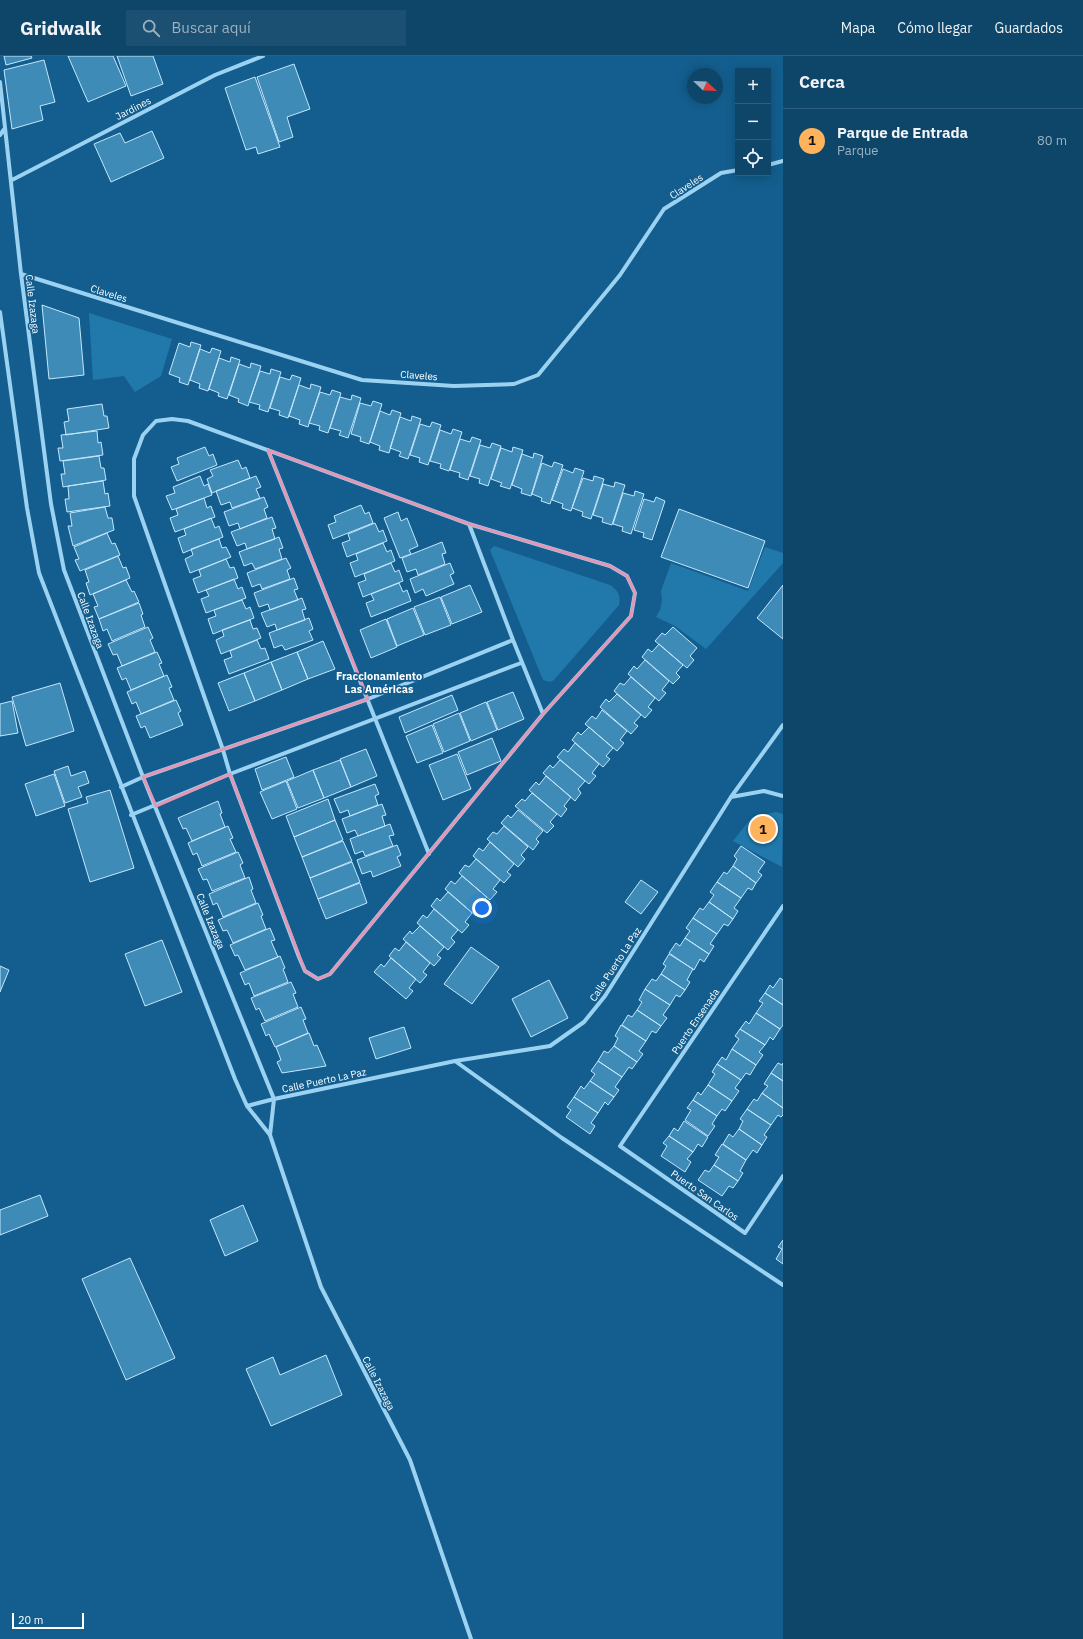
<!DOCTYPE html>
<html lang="es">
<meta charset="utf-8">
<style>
body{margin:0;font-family:"IBM Plex Sans",sans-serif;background:#1c5072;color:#f1f3f6}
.controls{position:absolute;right:12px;top:12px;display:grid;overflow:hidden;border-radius:0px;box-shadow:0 2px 10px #0003}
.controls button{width:36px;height:36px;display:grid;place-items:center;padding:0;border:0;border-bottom:1px solid #2e5e7e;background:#0e466a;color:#f1f3f6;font:20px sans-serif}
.compass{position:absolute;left:687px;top:12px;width:36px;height:36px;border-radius:50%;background:#0e466a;box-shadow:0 2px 10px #0003;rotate:113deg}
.scale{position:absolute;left:12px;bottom:10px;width:72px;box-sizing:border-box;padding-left:4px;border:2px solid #fff;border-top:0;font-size:11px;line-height:14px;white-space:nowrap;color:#fff;-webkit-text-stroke:3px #135e8e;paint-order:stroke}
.you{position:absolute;left:482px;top:852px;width:14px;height:14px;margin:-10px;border:3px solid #fff;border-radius:50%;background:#1a73e8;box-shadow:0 0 0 6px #1a73e833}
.badge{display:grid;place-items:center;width:26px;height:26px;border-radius:50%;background:#ffb35d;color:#111;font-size:13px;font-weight:700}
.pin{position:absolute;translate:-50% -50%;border:2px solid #fff;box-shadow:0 1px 4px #0006}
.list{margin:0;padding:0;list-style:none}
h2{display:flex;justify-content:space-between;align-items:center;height:52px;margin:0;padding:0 16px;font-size:17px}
h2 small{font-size:13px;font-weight:400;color:#9bb1c1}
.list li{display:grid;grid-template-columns:26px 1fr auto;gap:12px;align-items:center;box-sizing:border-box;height:64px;padding:0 16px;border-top:1px solid #2e5e7e}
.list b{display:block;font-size:15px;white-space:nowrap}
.list p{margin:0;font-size:13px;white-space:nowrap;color:#9bb1c1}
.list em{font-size:13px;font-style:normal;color:#9bb1c1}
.icon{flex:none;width:22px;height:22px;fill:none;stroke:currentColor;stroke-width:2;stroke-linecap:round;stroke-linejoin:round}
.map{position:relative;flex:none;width:783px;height:1583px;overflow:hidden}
header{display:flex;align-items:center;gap:24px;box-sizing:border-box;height:56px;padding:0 20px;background:#0e466a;border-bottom:1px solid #2e5e7e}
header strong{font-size:19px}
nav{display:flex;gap:22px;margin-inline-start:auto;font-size:14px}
.search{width:280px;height:36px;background:#1c5072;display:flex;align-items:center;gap:10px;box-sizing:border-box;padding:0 14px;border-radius:0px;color:#9bb1c1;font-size:15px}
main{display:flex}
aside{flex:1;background:#0e466a}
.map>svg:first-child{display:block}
.green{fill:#2179ab}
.building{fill:#3f8bb8;stroke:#c3e7fc}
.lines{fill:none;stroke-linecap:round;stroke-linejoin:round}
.minor{stroke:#9cd2f1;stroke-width:4}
.marked{fill:none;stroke:#e497b5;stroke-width:3;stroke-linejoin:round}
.labels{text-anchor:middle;stroke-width:3.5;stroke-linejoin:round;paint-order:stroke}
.street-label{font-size:10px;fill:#fff;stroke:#135e8e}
.neighbourhood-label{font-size:11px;font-weight:bold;fill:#fff;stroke:#135e8e}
</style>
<header>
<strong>Gridwalk</strong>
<div class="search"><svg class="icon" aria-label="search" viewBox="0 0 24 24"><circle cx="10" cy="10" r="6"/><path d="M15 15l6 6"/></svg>Buscar aquí</div>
<nav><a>Mapa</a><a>Cómo llegar</a><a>Guardados</a></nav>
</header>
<main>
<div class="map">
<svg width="783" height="1583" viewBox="0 0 783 1583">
<rect width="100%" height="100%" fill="#135e8e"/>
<path class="green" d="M89 257 172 283 161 320 135 336 124 320 93 324Z
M494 490 610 529C618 534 621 540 619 549L554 624 550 626 543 624 490 494Z
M765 491 783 497V507L706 593 675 570 656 561 660 554 662 544 661 535 671 507 748 535Z
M776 756 783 758 782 811 733 785 752 761Z"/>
<path class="building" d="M4 0H31L32 2 6 9Z
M68 0H113L126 30 88 46Z
M117 0H153L163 28 131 40Z
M44 4 55 46 40 50 43 64 12 73 4 14Z
M294 8 310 53 287 61 293 81 279 86 257 21Z
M255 21 280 91 258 98 256 91 246 94 225 32Z
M152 75 164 102 111 126 94 88 120 77 125 87Z
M42 249 79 262 84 319 49 323Z
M191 286 201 289 188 329 179 326 180 322 169 318 179 287 190 291Z
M212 292 221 295 208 335 199 332 200 328 190 324 200 293 210 297Z
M231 301 240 304 227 343 218 340 219 337 209 333 219 302 230 306Z
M251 307 261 310 248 350 238 346 239 343 229 339 239 308 250 312Z
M271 313 281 316 268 356 259 353 260 349 249 346 260 315 270 318Z
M292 319 301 322 288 362 279 359 280 355 270 352 280 321 290 324Z
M311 328 321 331 308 371 299 368 300 364 289 360 299 329 310 333Z
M332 334 341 337 328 377 319 374 320 370 309 367 320 336 330 339Z
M352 339 361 342 348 382 339 379 341 375 330 372 340 341 351 344Z
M373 345 382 348 369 388 360 385 361 381 351 378 360 347 371 350Z
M102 348 104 360H107L109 372 66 379 64 366 69 365 67 353Z
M392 354 401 357 389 397 379 394 380 390 370 386 380 355 390 359Z
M412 360 421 363 408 403 399 400 401 396 390 392 400 361 411 365Z
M432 366 441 369 428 409 419 406 420 402 410 399 420 368 430 371Z
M453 373 462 376 449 415 440 412 441 408 430 405 440 374 451 378Z
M97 375 98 387 101 386 103 399 60 405 58 392H63L61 379Z
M472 381 481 384 468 424 459 421 460 417 450 414 460 383 470 386Z
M492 387 501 390 488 430 479 427 480 423 470 420 480 389 490 392Z
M205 391 209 400 213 398 217 409 177 425 171 411 179 408 177 402Z
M513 391 523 394 510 433 500 430 502 427 491 423 501 392 512 396Z
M534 397 543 400 531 440 521 437 522 433 512 429 522 398 533 402Z
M99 400 101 412H104L106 424 63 431 61 418H65L63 405Z
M238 404 242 413 246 411 250 422 212 437 207 423 213 420 210 414Z
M554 406 563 409 550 448 541 445 542 442 532 438 542 407 552 411Z
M575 412 584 415 571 455 562 452 563 448 552 444 563 413 573 417Z
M200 420 204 430 208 428 212 439 172 454 166 440 175 437 173 431Z
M256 420 261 431 256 433 260 442 232 452 230 446 221 449 216 435Z
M594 420 604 423 591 463 582 460 583 456 572 452 583 422 593 425Z
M103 425 105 438 108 437 110 450 67 456 65 443H69L68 430Z
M615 426 625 429 612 469 602 466 603 462 593 459 603 428 614 431Z
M635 435 644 438 631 478 622 475 623 471 613 468 623 437 634 440Z
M264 441 268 451 264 453 267 462 240 473 238 467 229 470 224 456Z
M656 441 665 445 652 484 643 481 644 477 634 474 644 443 654 446Z
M204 442 207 452 211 450 215 461 175 476 170 462 178 459 176 453Z
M361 449 365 458 369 456 373 467 333 483 328 469 336 466 334 460Z
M105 451 108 462H112L114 474 73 490 68 470H72L70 457Z
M679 453 765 485 748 532 661 501Z
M398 456 401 465 407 462 418 490 409 494 411 498 400 502 384 462Z
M272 461 276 472 272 473 275 483 247 493 245 487 237 490 231 476Z
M211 462 215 472 219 470 223 481 183 497 178 482 186 479 184 473Z
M375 467 379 476 383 474 387 485 347 501 342 487 350 484 348 478Z
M107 477 112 488 115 487 120 499 80 515 75 504 79 503 74 491Z
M279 481 283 492 279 493 282 503 255 513 252 507 244 510 239 496Z
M219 483 222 492 226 491 231 501 190 517 185 503 193 499 191 493Z
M442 486 446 497 442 498 445 508 418 519 416 513 407 516 402 502Z
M383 487 387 496 391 494 395 505 355 521 350 507 358 504 356 498Z
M118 500 123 512 126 511 130 522 90 539 86 527 89 526 85 514Z
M286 502 291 512 287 514 290 523 262 533 260 528 252 531 247 517Z
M226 503 230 512 234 511 238 522 198 537 193 523 201 520 199 514Z
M391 507 395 516 399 514 403 525 363 541 358 527 366 524 364 518Z
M450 507 454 517 450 519 454 528 426 540 423 533 415 537 410 523Z
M294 522 298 533 294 534 298 544 270 554 268 548 259 551 254 537Z
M234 523 238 533 242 531 246 542 206 557 201 543 209 540 206 534Z
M126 524 132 536 134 535 139 546 99 563 94 551 98 550 93 538Z
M399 527 403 536 407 534 411 545 371 561 366 547 374 544 371 538Z
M470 529 482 556 452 568 441 541Z
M783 529V583L757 562Z
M440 541 451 569 425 579 414 551Z
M302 542 306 553 302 554 305 564 277 574 275 568 267 571 261 557Z
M242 544 246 553 250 551 254 562 213 578 208 563 216 560 214 554Z
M139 547 143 558 141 559 145 571 112 585 107 573 103 575 99 563Z
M413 552 424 579 397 590 387 563Z
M309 562 313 573 309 575 313 584 285 594 282 589 274 592 269 577Z
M386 563 397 591 371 602 360 574Z
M250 564 253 573 257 572 261 582 221 598 216 584 224 580 222 574Z
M148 571 153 582 150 584 155 596 122 610 117 598 113 599 108 588Z
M673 571 697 592 690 600 694 604 687 612 655 585 662 577 665 579Z
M257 584 261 593 265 592 269 603 229 618 224 604 232 601 230 595Z
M323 585 335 613 308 623 297 596Z
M659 588 683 609 676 617 680 621 673 628 642 601 648 593 652 596Z
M157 596 162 607 159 608 164 620 131 634 126 622 122 624 117 612Z
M297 596 308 623 282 634 271 606Z
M645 604 669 625 662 634 666 637 659 645 628 618 634 610 637 613Z
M271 606 282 634 255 645 244 617Z
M244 617 255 645 229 655 218 627Z
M167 619 172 631 169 632 174 644 141 658 136 646 132 648 127 636Z
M631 621 655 642 648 651 652 654 645 662 614 635 620 627 624 629Z
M60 627 74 675 26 690 12 641Z
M513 636 524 663 498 674 487 646Z
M617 638 641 659 634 667 638 670 631 678 600 651 606 643 609 646Z
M452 639 458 654 405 677 399 661Z
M176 644 181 655 178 657 183 669 150 682 145 670 141 672 136 660Z
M12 645 18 677 0 680V648Z
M486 646 497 674 471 685 460 657Z
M602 654 627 675 620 684 624 687 617 695 585 668 592 660 596 663Z
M459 657 470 685 444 696 433 668Z
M432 669 443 697 417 707 406 680Z
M589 671 613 692 606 700 610 703 603 711 572 684 578 676 581 679Z
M492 682 501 705 467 719 458 696Z
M575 687 599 708 592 717 596 720 589 728 557 701 564 693 568 696Z
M366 693 377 720 351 731 340 703Z
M457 698 471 733 443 744 429 709Z
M286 701 294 721 262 734 255 713Z
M340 704 351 731 324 742 313 714Z
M560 704 585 725 578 733 581 737 575 745 543 717 550 709 553 712Z
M68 710 71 720 85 715 89 727 78 731 82 741 65 747 54 715Z
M313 714 324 742 298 752 287 725Z
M54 718 65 750 36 760 25 728Z
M546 720 571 741 564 750 567 753 561 761 529 734 536 726 539 729Z
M286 725 297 753 272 763 260 736Z
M375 728 379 738 375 740 378 749 350 760 348 754 340 757 334 743Z
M110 734 134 812 90 826 68 753 88 747 86 741Z
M532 737 557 758 550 766 554 770 547 777 515 750 522 743 525 745Z
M328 743 335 764 294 781 286 760Z
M218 745 222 757 220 758 225 771 192 785 186 772 183 773 178 762Z
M382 748 386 759 382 760 385 770 358 780 355 774 347 777 342 763Z
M518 754 543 775 536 783 539 786 533 794 501 767 508 759 511 762Z
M335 764 343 784 302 801 294 781Z
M390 768 394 779 389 780 393 790 365 800 363 795 355 798 350 783Z
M228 770 233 782 230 783 236 796 202 810 197 797 193 799 188 787Z
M504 770 528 791 521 799 525 803 518 811 487 783 493 776 497 778Z
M343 785 352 805 310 822 302 801Z
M490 786 514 808 507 816 511 819 504 827 473 800 479 792 483 795Z
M397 789 401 799 397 801 401 810 373 821 371 815 362 818 357 804Z
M741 790 765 806 758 816 762 819 756 827 733 810 737 803 734 800Z
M238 796 243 807 240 809 245 822 212 835 207 823 203 824 198 813Z
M476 803 500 824 493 833 497 836 490 844 459 817 465 809 469 811Z
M352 806 360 826 318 843 310 822Z
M733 810 756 827 752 834 748 832 741 842 717 826 724 816 727 818Z
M462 820 487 841 479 849 483 853 476 860 445 833 451 825 455 828Z
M249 821 253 833 251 834 256 847 223 861 217 847 213 849 209 838Z
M641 824 658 836 641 858 625 846Z
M717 826 741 842 734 852 738 855 733 863 709 846 714 839 710 836Z
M360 827 367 847 326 863 318 843Z
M448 836 472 857 465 866 469 869 462 877 431 850 437 842 440 845Z
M709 846 733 863 728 870 724 868 717 878 693 862 700 852 703 854Z
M258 847 263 859 261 860 266 873 233 887 227 874 223 875 218 864Z
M434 853 458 874 451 882 455 886 448 894 417 867 423 859 427 862Z
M693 862 717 878 710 888 714 890 709 898 685 882 690 875 686 872Z
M420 870 444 891 437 899 441 902 434 910 403 883 410 875 412 878Z
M270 872 275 884 271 885 278 901 245 914 238 899 235 900 230 889Z
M685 882 709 898 704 906 700 903 694 914 669 897 676 887 680 890Z
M162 884 182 936 145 950 125 898Z
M406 886 430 907 423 916 427 919 420 927 389 900 395 892 399 895Z
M471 891 499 911 472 948 444 928Z
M669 898 693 913 687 924 690 926 685 934 661 918 666 910 663 908Z
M280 900 285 912 283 913 288 926 254 940 249 927 245 929 240 917Z
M391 902 416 923 409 932 413 935 406 943 374 916 381 908 384 911Z
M0 910 9 914 0 936Z
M661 918 685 934 680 941 676 939 670 949 645 933 652 923 656 925Z
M780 922 783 924V949L765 937 770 929 773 932Z
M549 924 568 962 531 981 512 943Z
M291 926 296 937 293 938 298 951 265 965 259 952 256 954 251 942Z
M645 933 670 949 663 959 667 962 661 970 637 954 642 946 639 944Z
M765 937 783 949V969L780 973 756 957 763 947 759 945Z
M301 951 306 963 303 964 308 977 275 991 269 978 266 980 261 968Z
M637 954 661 970 656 977 652 975 646 985 622 969 628 959 632 961Z
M756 957 780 973 773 984 770 981 765 989 740 973 746 965 749 968Z
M621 969 646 985 639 995 643 998 637 1006 614 990 618 982 615 980Z
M404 971 411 992 376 1003 369 982Z
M740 973 765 989 759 996 763 999 756 1009 732 993 739 983 735 980Z
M309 977 314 990 317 989 326 1010 282 1017 277 1006 281 1004 276 991Z
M614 990 637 1006 632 1013 629 1011 622 1021 598 1005 604 995 608 997Z
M732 993 756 1009 750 1019 746 1017 741 1024 717 1008 722 1001 726 1004Z
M598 1005 622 1021 615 1031 619 1034 614 1041 590 1025 595 1018 591 1015Z
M778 1007 782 1009 783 1007V1025L771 1017Z
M717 1008 741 1024 735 1032 739 1035 732 1045 708 1029 715 1018 712 1016Z
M771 1017 783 1025V1052L762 1037 768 1030 764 1028Z
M590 1025 614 1041 608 1049 605 1046 598 1057 574 1041 581 1030 584 1033Z
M708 1029 732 1045 725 1055 722 1053 717 1060 693 1044 698 1036 701 1039Z
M762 1037 783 1052V1059L781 1061 778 1059 771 1069 747 1053 754 1043 757 1045Z
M574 1041 598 1057 591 1067 595 1070 590 1078 566 1061 571 1054 567 1051Z
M693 1044 717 1060 712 1068 715 1070 708 1080 685 1064 691 1054 687 1052Z
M747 1053 771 1069 764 1079 767 1081 762 1089 739 1073 743 1065 740 1063Z
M684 1065 708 1081 702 1091 698 1088 693 1096 669 1080 674 1072 678 1075Z
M739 1073 762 1089 757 1097 753 1094 746 1104 723 1088 729 1078 733 1081Z
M669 1080 693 1096 687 1103 691 1106 685 1116 661 1100 667 1090 663 1087Z
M722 1088 746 1104 740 1115 743 1117 738 1125 714 1109 719 1101 715 1099Z
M714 1109 738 1125 733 1132 729 1130 722 1140 698 1124 705 1114 709 1116Z
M40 1139 48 1160 0 1179V1154Z
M243 1149 258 1185 225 1200 210 1164Z
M783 1184V1208L776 1203 782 1193 778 1191Z
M130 1202 175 1302 126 1324 82 1223Z
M326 1299 342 1339 271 1370 246 1313 273 1301 280 1319Z"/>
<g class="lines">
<path class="minor" d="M0 26 21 218 51 448 64 514 143 721 274 1043 270 1079
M0 79 5 72
M768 109 783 105
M12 124 215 19 263 0
M21 218 362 324 454 330 514 328 538 319 620 219 664 153 721 117 738 114
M0 256 27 452 39 517 235 1023 247 1050 270 1079 321 1231 410 1404 471 1583
M172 363 188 365 469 468 610 510 627 520 635 537 631 560 543 658 330 918 318 923 305 915 299 901 230 718 223 694 134 440V403L143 379 156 365Z
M268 394 429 798
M469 468 513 584 543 658
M121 731 143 721 368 643 513 584
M731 741 764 735 783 740
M131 759 230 718 521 607
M783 850 620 1090 745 1177 783 1120
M455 1005 562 1082 783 1229
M247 1050 274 1043 455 1005 550 990 584 966 605 940 731 741 783 669"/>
</g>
<path class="marked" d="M268 394 469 468 610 510 627 520 635 537 631 560 543 658 330 918 318 923 305 915 230 718 156 750 143 721 368 643Z"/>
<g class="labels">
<g class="street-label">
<text transform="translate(133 52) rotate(-27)" y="4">Jardines</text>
<text transform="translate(686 130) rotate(-33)" y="4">Claveles</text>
<text transform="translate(109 237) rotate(17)" y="4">Claveles</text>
<text transform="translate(33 248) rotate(83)" y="4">Calle Izazaga</text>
<text transform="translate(419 319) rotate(4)" y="4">Claveles</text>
<text transform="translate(91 564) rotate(70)" y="4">Calle Izazaga</text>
<text transform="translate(211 865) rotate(68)" y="4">Calle Izazaga</text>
<text transform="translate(615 908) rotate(-57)" y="4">Calle Puerto La Paz</text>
<text transform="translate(695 965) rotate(-56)" y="4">Puerto Ensenada</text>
<text transform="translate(324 1024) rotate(-12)" y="4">Calle Puerto La Paz</text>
<text transform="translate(705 1139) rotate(35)" y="4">Puerto San Carlos</text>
<text transform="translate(379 1327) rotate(63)" y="4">Calle Izazaga</text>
</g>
<g class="neighbourhood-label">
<text x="379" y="624">Fraccionamiento<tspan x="379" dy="13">Las Américas</tspan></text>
</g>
</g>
</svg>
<div class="controls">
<button>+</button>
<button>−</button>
<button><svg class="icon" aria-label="locate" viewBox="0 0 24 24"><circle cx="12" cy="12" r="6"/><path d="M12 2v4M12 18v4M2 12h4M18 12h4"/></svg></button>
</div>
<svg class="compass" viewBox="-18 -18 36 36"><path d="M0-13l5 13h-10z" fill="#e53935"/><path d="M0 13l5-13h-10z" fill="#9bb1c1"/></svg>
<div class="scale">20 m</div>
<div class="you"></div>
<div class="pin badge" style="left:763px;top:773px">1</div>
</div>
<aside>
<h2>Cerca<small></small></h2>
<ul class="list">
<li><span class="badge">1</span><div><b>Parque de Entrada</b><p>Parque</p></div><em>80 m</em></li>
</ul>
</aside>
</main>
